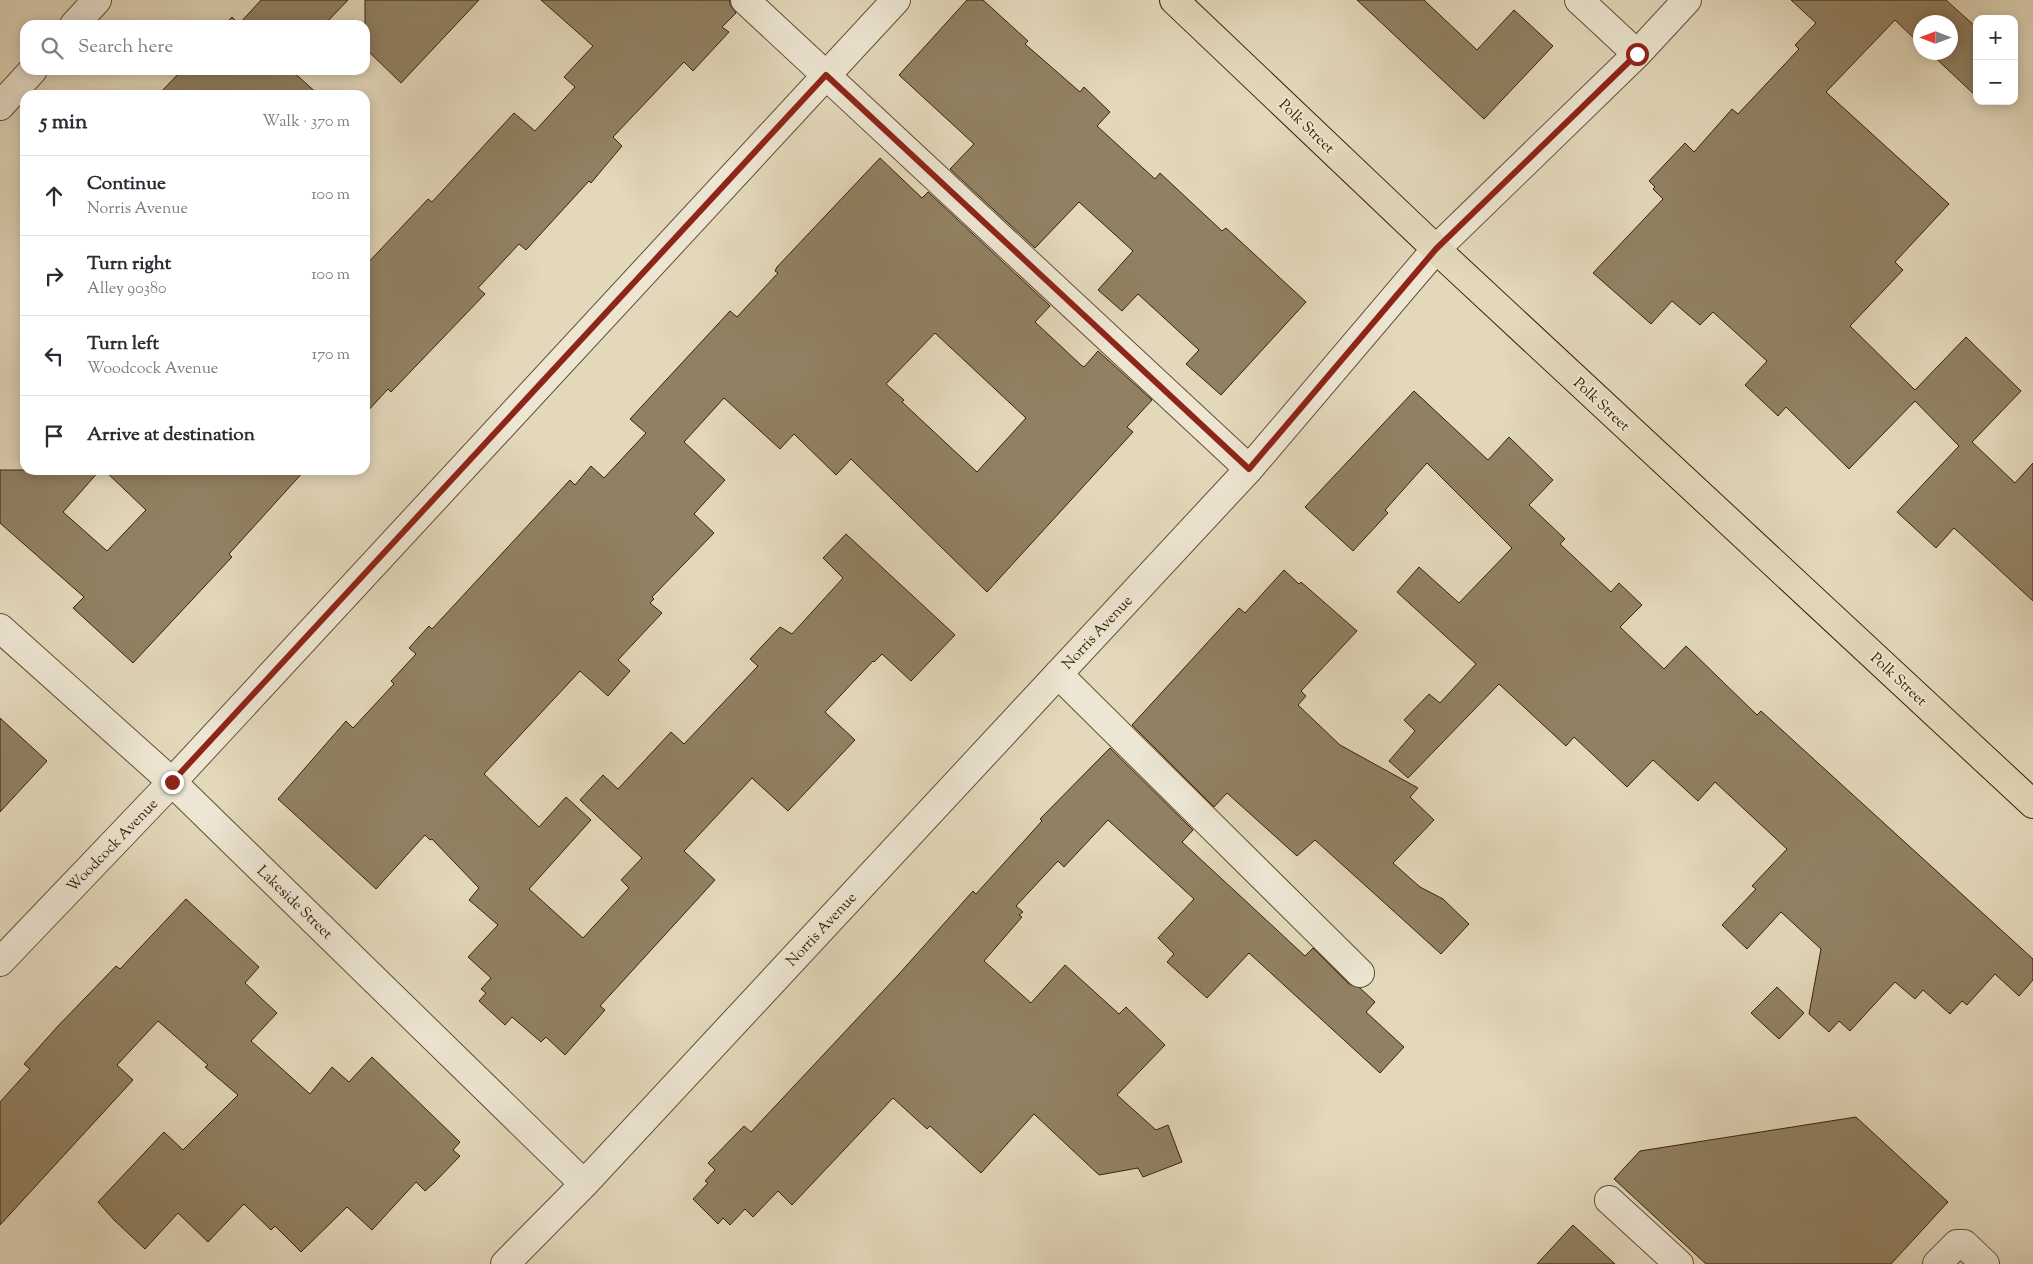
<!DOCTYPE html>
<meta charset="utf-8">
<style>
body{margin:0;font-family:"Sorts Mill Goudy",serif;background:#f2f2f3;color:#2b2b33}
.controls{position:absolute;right:15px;top:15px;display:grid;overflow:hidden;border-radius:10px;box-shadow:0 2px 12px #0003}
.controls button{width:45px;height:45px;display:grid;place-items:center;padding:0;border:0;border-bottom:1px solid #e1e1e2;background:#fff;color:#2b2b33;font:25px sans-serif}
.compass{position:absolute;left:1913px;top:15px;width:45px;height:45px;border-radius:50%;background:#fff;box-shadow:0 2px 12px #0003;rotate:270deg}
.stop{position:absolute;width:15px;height:15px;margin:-11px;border:4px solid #8f2418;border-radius:50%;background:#fff}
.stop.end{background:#8f2418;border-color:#fff;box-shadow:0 1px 5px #0008}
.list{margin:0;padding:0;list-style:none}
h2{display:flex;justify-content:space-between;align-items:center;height:65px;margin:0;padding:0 20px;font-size:21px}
h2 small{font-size:16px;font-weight:400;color:#7c7c81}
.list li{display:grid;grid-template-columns:32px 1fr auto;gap:15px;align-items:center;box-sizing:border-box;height:80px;padding:0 20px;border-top:1px solid #e1e1e2}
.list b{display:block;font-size:19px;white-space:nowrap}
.list p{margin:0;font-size:16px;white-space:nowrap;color:#7c7c81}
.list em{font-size:16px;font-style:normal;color:#7c7c81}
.icon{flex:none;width:28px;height:28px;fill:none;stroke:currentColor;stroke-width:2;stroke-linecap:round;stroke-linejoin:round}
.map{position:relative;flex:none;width:2033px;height:1264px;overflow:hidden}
.search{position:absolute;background:#fff;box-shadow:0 2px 12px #0003;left:20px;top:20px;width:350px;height:55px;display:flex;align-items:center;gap:12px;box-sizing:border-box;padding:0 18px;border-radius:15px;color:#7c7c81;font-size:19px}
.panel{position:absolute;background:#fff;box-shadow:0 2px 12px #0003;left:20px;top:90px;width:350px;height:385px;border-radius:15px}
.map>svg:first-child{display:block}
.building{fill:#918163;stroke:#392204;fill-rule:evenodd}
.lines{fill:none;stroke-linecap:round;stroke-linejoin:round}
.minor-casing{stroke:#645032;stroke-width:30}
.major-casing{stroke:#392204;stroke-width:30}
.minor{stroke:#ede6d3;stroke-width:28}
.major{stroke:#e3d8bb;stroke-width:28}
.route{stroke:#8f2418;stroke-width:6}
.labels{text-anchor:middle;stroke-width:4;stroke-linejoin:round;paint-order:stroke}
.street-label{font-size:15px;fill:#392204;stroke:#ede6d3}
</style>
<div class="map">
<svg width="2033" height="1264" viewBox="0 0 2033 1264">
<rect width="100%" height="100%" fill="#e3d8bb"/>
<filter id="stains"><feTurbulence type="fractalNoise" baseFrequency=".004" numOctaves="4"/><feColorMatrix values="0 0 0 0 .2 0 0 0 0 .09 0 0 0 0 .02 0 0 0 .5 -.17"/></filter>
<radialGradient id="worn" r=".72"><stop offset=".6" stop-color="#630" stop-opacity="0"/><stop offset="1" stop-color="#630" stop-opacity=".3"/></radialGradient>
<path class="building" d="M261 0H348L324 25H224L232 17 239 24Z
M365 0H479L401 83 365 48Z
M541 0H730V5L736 13 722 27 729 32 693 71 684 62 613 137 622 146 591 183 589 181 526 250 519 244 478 288 485 294 391 392 388 389 365 414V266L428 199 432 202 514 113 535 131 575 87 564 77 593 46Z
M967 0H983L1028 41 1025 44 1080 92 1084 87 1110 112 1097 126 1155 179 1160 173 1222 231 1226 228 1306 302 1221 395 1186 364 1199 350 1138 294 1122 311 1098 290 1133 251 1079 202 1035 248 950 169 974 144 899 75Z
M1357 0H1424L1477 50 1514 10 1553 46 1484 119Z
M1791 0H1946L1977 28V97L1929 52H1950V22H1920V44L1895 20 1826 92 1949 204 1895 262 1903 270 1850 326 1915 390 1966 337 2021 391 1972 442 2015 483 2033 463V601L1954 528 1936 548 1897 512 1959 446 1915 401 1849 469 1786 407 1778 416 1745 385 1767 361 1713 312 1700 325 1672 301 1651 324 1593 273 1663 199 1653 189 1655 187 1649 181 1685 143 1694 152 1732 109 1738 114 1799 49 1795 45 1816 23Z
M182 70H291L319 95H158Z
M880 158 922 198 928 192 1050 306 1035 322 1081 365 1084 367 1098 351 1152 400 1127 427 1133 432 987 592 851 459 836 475 794 434 780 449 724 398 684 442 725 480 694 514 714 533 652 597 654 599 650 603 662 613 618 660 630 671 608 696 580 671 484 774 539 827 566 797 591 820 529 889 583 938 629 888 621 880 642 858 580 800 603 775 618 789 671 732 684 744 758 666 750 659 780 627 792 634 843 578 823 558 846 534 955 635 911 681 882 654 874 662 873 661 825 712 855 740 788 811 752 778 684 851 715 880 600 1006 605 1010 565 1055 546 1037 541 1042 512 1017 505 1025 479 1001 486 993 481 989 491 978 468 957 498 925 469 900 479 888 432 839 430 840 425 835 376 889 278 799 346 721 353 728 394 684 391 681 416 654 409 648 429 626 432 629 570 480 575 485 591 466 604 478 646 433 630 419 730 311 737 317 778 273 775 271 777 267ZM935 333 1026 418 977 472 902 402 904 400 886 384Z
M1414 391 1488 460 1509 437 1553 480 1529 505 1565 539 1560 544 1611 592 1619 583 1642 605 1620 627 1664 669 1686 646 1757 715 1761 711 2033 959V980L2019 996 1995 974 1967 1005 1962 1001 1950 1014 1923 990 1915 999 1895 982 1850 1031 1839 1021 1829 1032 1809 1014 1821 949 1781 912 1747 949 1722 925 1756 889 1752 886 1787 849 1715 782 1698 801 1653 760 1627 787 1574 737 1566 746 1499 684 1408 778 1389 761 1415 731 1404 720 1429 694 1440 703 1476 664 1397 592 1419 567 1459 603 1512 548 1427 463 1385 510 1388 513 1353 551 1305 507Z
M0 470H100L63 512 107 551 146 510 104 470H305L229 554 232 557 133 663 73 608 84 597 0 523Z
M1284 570 1299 584 1301 582 1357 631 1301 691 1306 696 1298 705 1340 745 1418 788 1410 797 1434 820 1393 863 1420 887 1443 899 1469 924 1441 954 1315 840 1297 856 1227 793 1214 807 1132 725 1239 608 1245 613Z
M0 718 47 761 0 812Z
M1110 748 1193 830 1182 842 1305 956 1313 948 1349 984 1360 988 1375 1002 1366 1012 1404 1047 1380 1073 1249 953 1207 998 1167 962 1174 954 1158 938 1194 899 1108 820 1064 867 1058 861 1016 906 1023 912 1019 915 1022 917 984 961 1031 1003 1065 965 1119 1014 1126 1007 1165 1045 1117 1095 1156 1130 1168 1125 1182 1162 1143 1177 1138 1168 1099 1175 1034 1114 981 1173 930 1126 927 1129 893 1098 792 1205 778 1191 753 1217 745 1209 730 1225 723 1218 718 1224 693 1199 708 1183 705 1181 715 1170 708 1163 744 1126 751 1132 899 974 973 891 976 894 1042 821 1040 819Z
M186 899 259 967 245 983 277 1013 251 1041 310 1094 332 1067 349 1082 372 1057 460 1142 453 1150 460 1156 434 1183 425 1191 416 1182 372 1230 347 1207 301 1252 275 1226 271 1230 244 1204 208 1242 178 1213 145 1249 114 1220 98 1202 164 1132 183 1150 238 1095 205 1067 208 1065 158 1021 117 1065 133 1080 0 1225V1102L30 1069 24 1064 58 1026 116 966 120 969Z
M1777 987 1804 1013 1779 1039 1751 1013Z
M1856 1117 1948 1202 1891 1264H1706L1614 1179 1640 1151Z
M1573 1225 1615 1264H1537Z"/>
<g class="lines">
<defs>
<path id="minor" d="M745 0 1249 469
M1579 0 1637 54
M74 25 97 0
M0 106 33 70
M0 628 172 782 584 1184
M1058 674 1360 973
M0 962 172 782 896 0
M1609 1200 1679 1264
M505 1264 584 1184 1249 469 1436 249 1637 54 1687 0
M1937 1264 1957 1244H1964L1985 1264"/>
<path id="major" d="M1174 0 1436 249 2033 804"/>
</defs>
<use href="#minor" class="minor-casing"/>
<use href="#major" class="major-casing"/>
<use href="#minor" class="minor"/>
<use href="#major" class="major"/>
</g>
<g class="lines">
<path class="route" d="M172 782 826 75 1249 469 1436 249 1637 54"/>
</g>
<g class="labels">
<g class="street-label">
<text transform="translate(1307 126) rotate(44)" y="5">Polk Street</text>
<text transform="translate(1602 404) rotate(43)" y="5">Polk Street</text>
<text transform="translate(1097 632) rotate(-47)" y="5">Norris Avenue</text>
<text transform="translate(1899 679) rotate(43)" y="5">Polk Street</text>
<text transform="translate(112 845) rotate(-46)" y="5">Woodcock Avenue</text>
<text transform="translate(295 902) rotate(44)" y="5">Lakeside Street</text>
<text transform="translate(821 929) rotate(-47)" y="5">Norris Avenue</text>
</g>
</g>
<rect width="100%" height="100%" filter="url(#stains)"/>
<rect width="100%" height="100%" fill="url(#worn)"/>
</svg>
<div class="controls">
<button>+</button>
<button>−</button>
</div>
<svg class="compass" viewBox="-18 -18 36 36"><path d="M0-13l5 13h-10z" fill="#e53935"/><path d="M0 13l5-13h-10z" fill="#7c7c81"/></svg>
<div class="stop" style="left:1637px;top:54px"></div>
<div class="stop end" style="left:172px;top:782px"></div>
<div class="search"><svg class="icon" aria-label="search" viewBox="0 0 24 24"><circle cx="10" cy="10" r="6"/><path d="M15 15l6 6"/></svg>Search here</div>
<section class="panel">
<h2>5 min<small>Walk · 370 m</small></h2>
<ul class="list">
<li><svg class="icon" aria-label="ahead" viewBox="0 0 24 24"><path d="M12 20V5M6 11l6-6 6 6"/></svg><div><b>Continue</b><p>Norris Avenue</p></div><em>100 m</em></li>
<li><svg class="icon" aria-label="right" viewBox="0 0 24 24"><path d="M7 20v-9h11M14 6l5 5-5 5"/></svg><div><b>Turn right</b><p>Alley 90380</p></div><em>100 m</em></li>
<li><svg class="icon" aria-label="left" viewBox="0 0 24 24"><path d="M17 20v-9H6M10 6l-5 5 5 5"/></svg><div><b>Turn left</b><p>Woodcock Avenue</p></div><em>170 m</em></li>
<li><svg class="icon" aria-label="arrive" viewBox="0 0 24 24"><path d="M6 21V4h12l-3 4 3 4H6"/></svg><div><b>Arrive at destination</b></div></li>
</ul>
</section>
</div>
